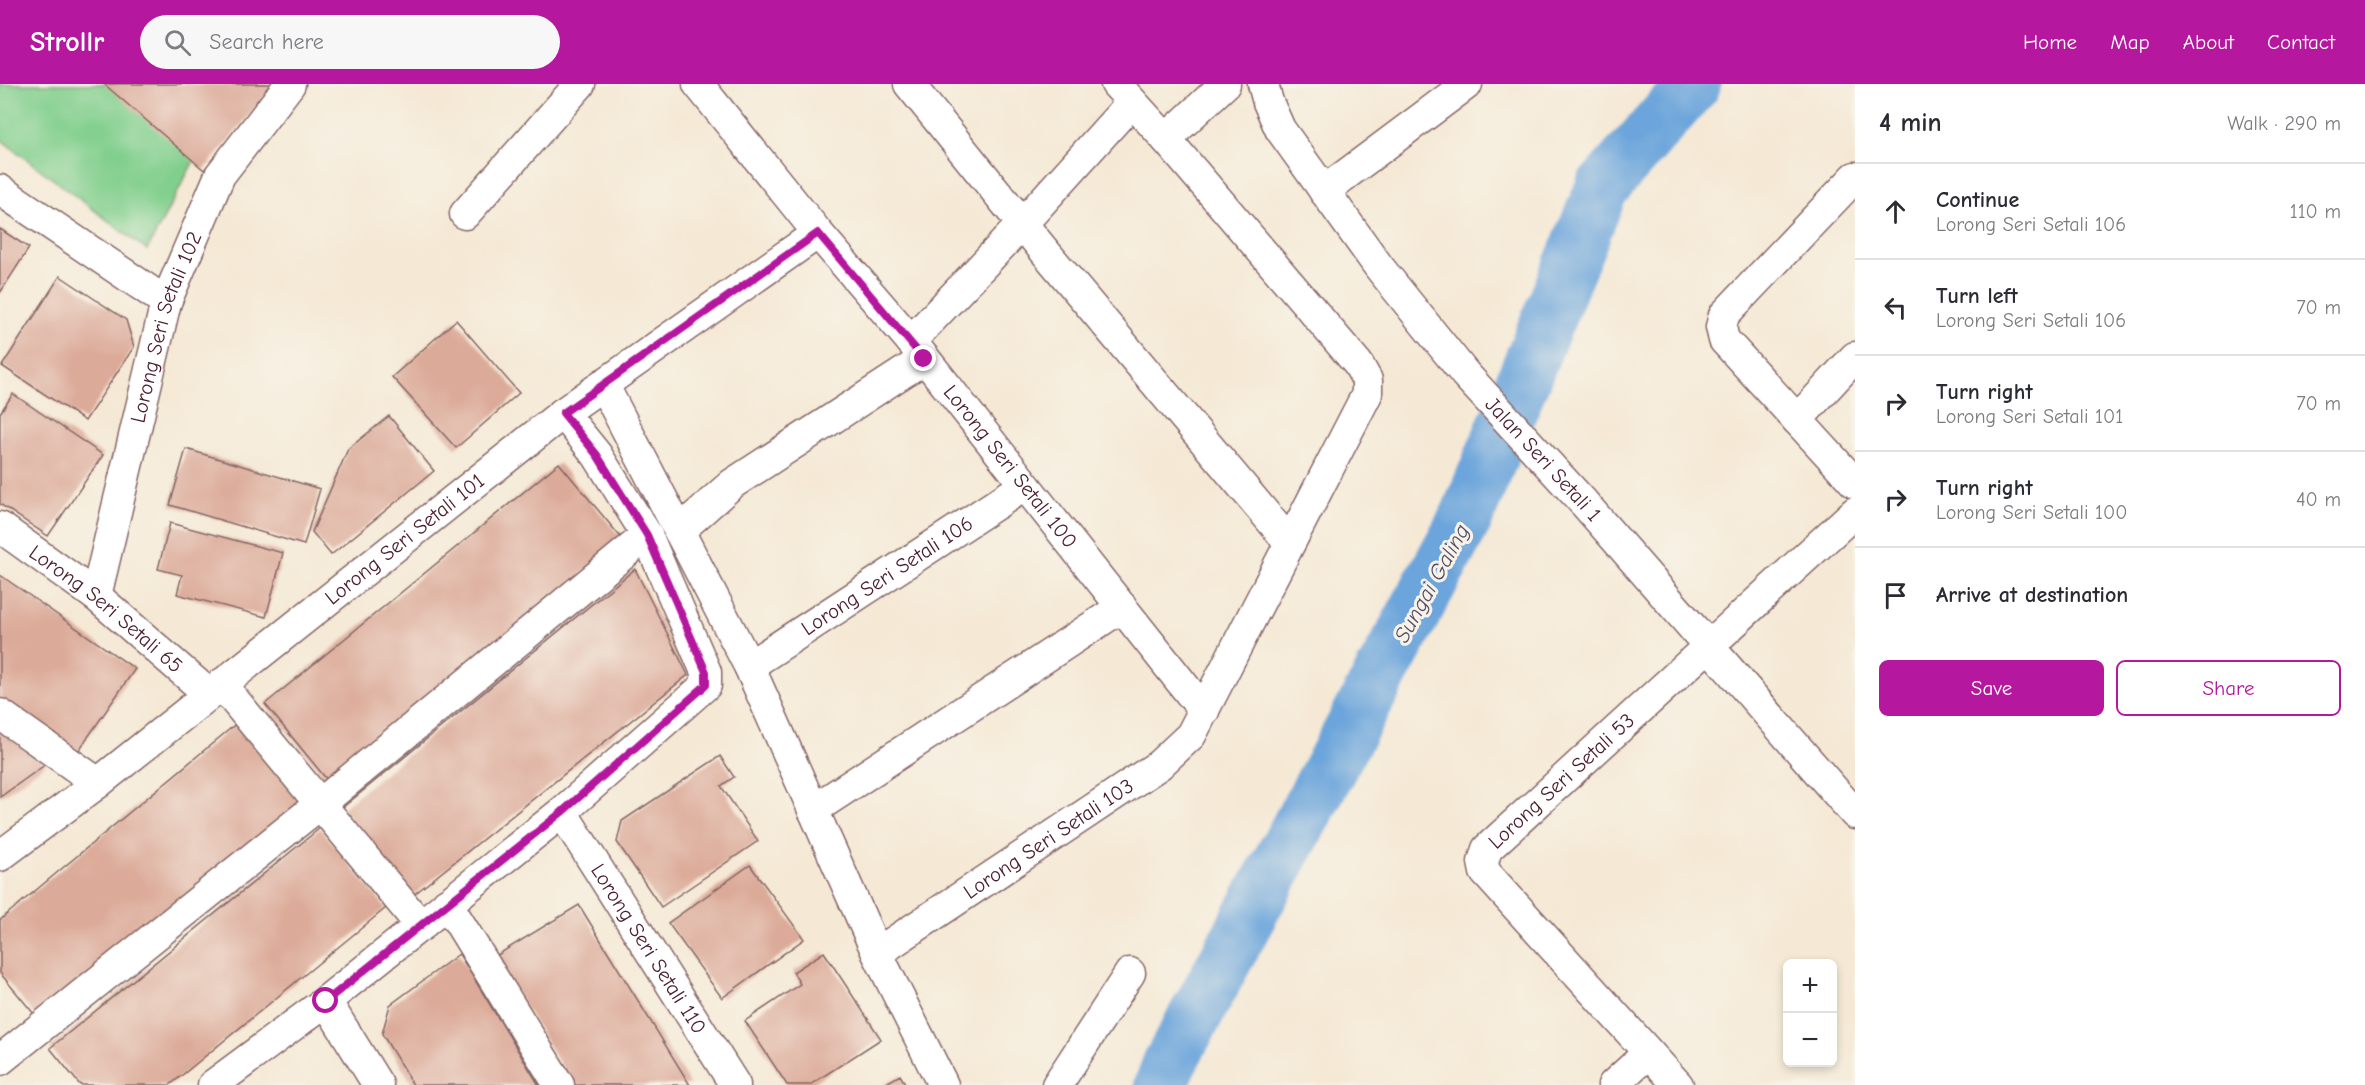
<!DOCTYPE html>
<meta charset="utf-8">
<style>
body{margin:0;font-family:"Comic Neue",sans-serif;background:#f7f7f7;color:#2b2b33}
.controls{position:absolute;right:18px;bottom:18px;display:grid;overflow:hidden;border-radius:9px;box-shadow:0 3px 9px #0003}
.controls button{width:54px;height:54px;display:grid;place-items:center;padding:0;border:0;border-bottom:2px solid #e1e1e2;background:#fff;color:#2b2b33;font:30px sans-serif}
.stop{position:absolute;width:18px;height:18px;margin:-14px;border:4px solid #b5179e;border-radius:50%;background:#fff}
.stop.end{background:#b5179e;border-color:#fff;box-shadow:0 2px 6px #0008}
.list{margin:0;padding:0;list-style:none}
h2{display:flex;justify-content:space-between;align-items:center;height:78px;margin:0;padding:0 24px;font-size:26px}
h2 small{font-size:20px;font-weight:400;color:#7c7c81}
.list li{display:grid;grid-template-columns:39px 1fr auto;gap:18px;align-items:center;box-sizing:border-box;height:96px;padding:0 24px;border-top:2px solid #e1e1e2}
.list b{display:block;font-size:22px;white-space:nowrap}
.list p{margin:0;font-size:20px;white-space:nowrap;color:#7c7c81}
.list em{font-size:20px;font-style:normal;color:#7c7c81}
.actions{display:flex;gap:12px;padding:18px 24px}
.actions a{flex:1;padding:14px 0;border:2px solid #b5179e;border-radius:9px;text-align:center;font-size:21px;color:#b5179e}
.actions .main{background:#b5179e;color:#fff}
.icon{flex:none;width:33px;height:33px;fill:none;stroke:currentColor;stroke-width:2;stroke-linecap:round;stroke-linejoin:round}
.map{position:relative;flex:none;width:1855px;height:1001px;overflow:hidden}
header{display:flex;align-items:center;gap:36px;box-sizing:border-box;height:84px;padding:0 30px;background:#b5179e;color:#fff}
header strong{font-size:28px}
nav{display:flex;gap:33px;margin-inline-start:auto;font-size:21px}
.search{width:420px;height:54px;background:#f7f7f7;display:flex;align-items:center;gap:15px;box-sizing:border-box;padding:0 21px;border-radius:33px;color:#7c7c81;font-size:22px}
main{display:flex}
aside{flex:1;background:#fff}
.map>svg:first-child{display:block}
.green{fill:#81cf8d;stroke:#66775c;stroke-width:1.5}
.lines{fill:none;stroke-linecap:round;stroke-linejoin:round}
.river{stroke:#6ca5db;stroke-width:54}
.building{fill:#dcaa99}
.minor-casing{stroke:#866666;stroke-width:33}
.minor{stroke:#fff;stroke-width:30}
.route{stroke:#b5179e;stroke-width:8}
.labels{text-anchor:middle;stroke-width:6;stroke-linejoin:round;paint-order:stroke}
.street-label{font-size:21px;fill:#4a1f2b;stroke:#f7f3e8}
.water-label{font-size:22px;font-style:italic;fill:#564e69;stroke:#f7f3e8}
</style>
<header>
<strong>Strollr</strong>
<div class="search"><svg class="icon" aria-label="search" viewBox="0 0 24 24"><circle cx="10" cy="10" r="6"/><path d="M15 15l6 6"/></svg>Search here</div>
<nav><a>Home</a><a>Map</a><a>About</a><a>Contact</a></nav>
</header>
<main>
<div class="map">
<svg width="1855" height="1001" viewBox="0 0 1855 1001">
<rect width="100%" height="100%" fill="#f7f3e8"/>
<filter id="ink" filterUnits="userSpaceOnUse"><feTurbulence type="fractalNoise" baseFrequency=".0167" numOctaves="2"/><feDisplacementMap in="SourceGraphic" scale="12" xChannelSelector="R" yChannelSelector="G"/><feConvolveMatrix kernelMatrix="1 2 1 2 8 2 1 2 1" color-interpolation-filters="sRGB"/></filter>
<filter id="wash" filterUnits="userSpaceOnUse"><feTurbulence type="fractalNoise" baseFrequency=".008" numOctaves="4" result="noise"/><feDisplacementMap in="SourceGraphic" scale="24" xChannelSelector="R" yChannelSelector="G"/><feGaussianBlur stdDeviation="1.35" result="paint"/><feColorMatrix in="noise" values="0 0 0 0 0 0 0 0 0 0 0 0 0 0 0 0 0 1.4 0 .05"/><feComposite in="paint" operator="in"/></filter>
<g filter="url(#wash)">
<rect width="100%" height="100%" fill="#f5e9d5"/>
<path class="green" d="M0 0H115L198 69 147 166 0 55Z"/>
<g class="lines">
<path class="river" d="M1161 1001 1169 980 1467 432 1602 104 1694 0"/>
</g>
<g id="blocks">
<path class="building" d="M104 0H275L204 86Z
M0 145 29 164 0 209Z
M60 192 126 236 134 263 85 337 2 282Z
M456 236 519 309 456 364 392 293Z
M13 310 103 371 48 452 0 420V329Z
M389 332 434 387 331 471 312 448 348 365Z
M186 365 320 405 304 461 170 421Z
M559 379 623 456 328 697 265 620Z
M170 439 283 469 266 533 177 510 182 491 158 485Z
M635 485 688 591 412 812 342 724Z
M0 491 135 585 77 669 0 615Z
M237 639 303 717 39 936 0 889V836Z
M0 646 46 680 0 713Z
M720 672 734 693 721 702 758 757 661 823 617 758 622 737Z
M320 744 386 824 170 1001H80L50 964Z
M750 781 804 855 722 914 668 839Z
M579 821 690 1001H573L494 873Z
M824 868 881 955 810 1001H787L745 937 800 900 793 888Z
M459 870 539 1001H413L382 950 390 921Z
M900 991 906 1001H883Z"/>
</g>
</g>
<g filter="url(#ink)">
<use href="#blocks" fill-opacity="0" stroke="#866666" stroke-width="1.5"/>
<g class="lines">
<defs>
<g id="minor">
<path id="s1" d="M698 0 818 149 911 257 1204 627"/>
<path d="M909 0 1042 164 1289 458"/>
<path id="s2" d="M1263 0 1268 18 1280 45 1379 183 1465 290 1584 419 1855 730"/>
<path d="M1166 55 1225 0"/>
<path d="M1855 93 1724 231 1721 243 1724 256 1855 399"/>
<path d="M0 106 166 218"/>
<path d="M1324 107 1467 0"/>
<path d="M465 130 580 0"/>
<path d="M911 257 1023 139 1132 18"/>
<path d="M603 300 749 582 877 869 943 1001"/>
<path d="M1797 336 1855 273"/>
<path id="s3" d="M0 443 96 512 209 610"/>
<path d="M679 447 732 400 924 275"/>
<path id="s4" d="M96 512 166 218 220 91 290 0"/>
<path id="s5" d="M749 582 1024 402"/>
<path d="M221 600 421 842"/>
<path d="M0 630 98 699"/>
<path d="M813 726 1122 523"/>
<path id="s6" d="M562 728 735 1001"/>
<path id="s7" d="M0 772 98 699 563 329 818 149"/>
<path d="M447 819 559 1001"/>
<path id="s8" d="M877 869 1159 681 1191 651 1367 310V296L1358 280 1166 55 1116 0"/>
<path d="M326 917 378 1001"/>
<path d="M0 976 320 720 647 451"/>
<path d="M213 1001 326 917 562 728 706 601V588L647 451 597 371 563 329"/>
<path d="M1057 1001 1130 889"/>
<path d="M1613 1001 1648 969"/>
<path id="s9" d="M1678 1001 1485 788 1483 778 1487 765 1855 428"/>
</g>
</defs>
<use href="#minor" class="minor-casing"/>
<use href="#minor" class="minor"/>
</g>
</g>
<g class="lines" filter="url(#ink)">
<path class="route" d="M326 917 562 728 706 601V588L647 451 597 371 563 329 818 149 924 275"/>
</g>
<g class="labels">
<g class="street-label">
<text dy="7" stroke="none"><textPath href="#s4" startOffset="278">Lorong Seri Setali 102</textPath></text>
<text dy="7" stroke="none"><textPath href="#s2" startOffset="471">Jalan Seri Setali 1</textPath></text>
<text dy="7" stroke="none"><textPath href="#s1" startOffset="494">Lorong Seri Setali 100</textPath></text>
<text dy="7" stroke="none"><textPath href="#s7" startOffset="514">Lorong Seri Setali 101</textPath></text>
<text dy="7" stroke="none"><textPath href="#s5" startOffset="165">Lorong Seri Setali 106</textPath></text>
<text dy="7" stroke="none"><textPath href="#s3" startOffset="134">Lorong Seri Setali 65</textPath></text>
<text dy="7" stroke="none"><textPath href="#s9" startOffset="412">Lorong Seri Setali 53</textPath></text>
<text dy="7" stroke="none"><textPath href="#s8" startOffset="206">Lorong Seri Setali 103</textPath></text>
<text dy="7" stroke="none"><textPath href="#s6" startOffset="162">Lorong Seri Setali 110</textPath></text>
</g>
<g class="water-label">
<text transform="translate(1431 499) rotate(-61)" y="8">Sungai Galing</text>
</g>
</g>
</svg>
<div class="controls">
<button>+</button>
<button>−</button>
</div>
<div class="stop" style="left:326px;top:917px"></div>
<div class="stop end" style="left:924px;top:275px"></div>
</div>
<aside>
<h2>4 min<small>Walk · 290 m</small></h2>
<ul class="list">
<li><svg class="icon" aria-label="ahead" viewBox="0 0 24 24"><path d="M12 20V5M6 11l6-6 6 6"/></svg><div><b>Continue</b><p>Lorong Seri Setali 106</p></div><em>110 m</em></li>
<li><svg class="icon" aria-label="left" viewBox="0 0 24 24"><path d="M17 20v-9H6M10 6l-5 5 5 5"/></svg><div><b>Turn left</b><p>Lorong Seri Setali 106</p></div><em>70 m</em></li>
<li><svg class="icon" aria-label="right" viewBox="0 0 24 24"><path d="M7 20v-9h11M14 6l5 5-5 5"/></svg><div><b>Turn right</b><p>Lorong Seri Setali 101</p></div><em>70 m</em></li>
<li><svg class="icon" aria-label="right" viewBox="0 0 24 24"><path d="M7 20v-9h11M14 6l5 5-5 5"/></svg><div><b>Turn right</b><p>Lorong Seri Setali 100</p></div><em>40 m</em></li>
<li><svg class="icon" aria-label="arrive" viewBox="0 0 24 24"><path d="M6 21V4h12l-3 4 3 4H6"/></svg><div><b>Arrive at destination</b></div></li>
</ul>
<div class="actions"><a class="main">Save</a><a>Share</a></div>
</aside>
</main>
